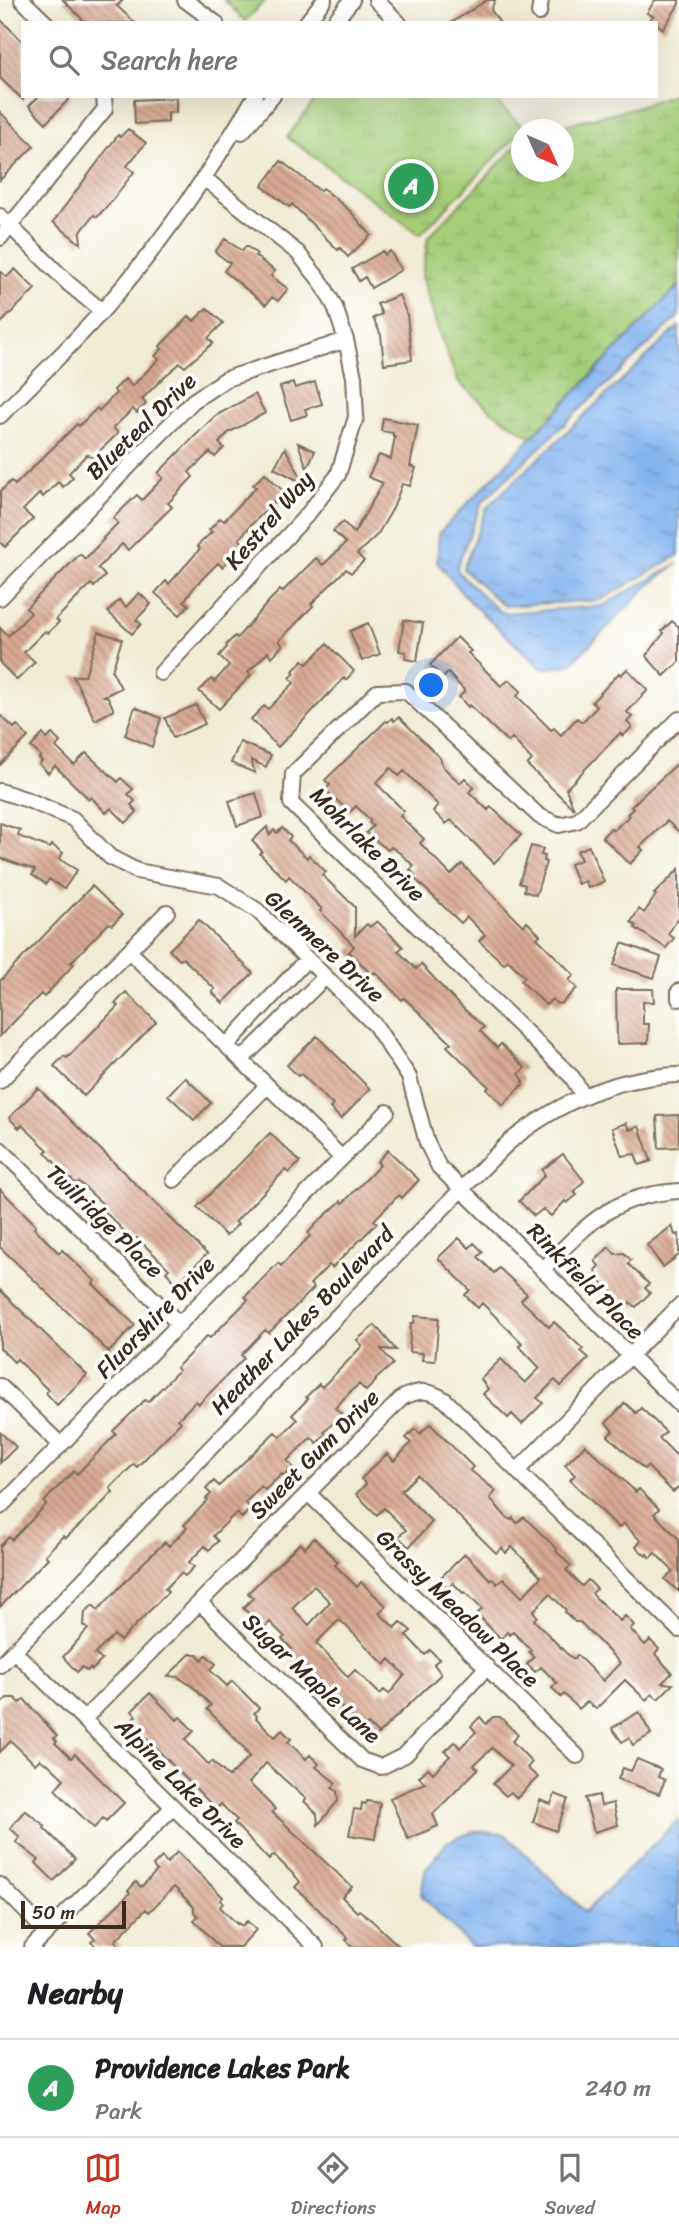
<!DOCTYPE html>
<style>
body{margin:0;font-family:Sriracha,sans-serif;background:#f2f2f2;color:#202124}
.compass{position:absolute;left:511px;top:119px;width:63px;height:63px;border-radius:50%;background:#fff;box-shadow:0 7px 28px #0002;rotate:135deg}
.scale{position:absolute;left:21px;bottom:18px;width:105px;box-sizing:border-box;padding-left:7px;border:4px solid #3b2a1e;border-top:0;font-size:19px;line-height:24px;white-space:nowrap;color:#3b2a1e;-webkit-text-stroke:5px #fff;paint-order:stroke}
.you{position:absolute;left:432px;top:686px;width:24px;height:24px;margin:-18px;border:5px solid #fff;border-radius:50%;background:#1a73e8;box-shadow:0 0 0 10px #1a73e833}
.badge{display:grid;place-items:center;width:46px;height:46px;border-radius:50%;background:#c8321e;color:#fff;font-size:23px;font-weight:700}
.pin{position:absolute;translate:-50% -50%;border:4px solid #fff;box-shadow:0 2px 7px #0006}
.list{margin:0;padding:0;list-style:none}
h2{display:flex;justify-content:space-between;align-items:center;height:91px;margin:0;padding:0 28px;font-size:30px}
h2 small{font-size:23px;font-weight:400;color:#757577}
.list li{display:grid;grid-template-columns:46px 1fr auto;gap:21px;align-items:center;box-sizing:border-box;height:98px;padding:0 28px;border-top:2px solid #e0e0e0}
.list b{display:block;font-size:26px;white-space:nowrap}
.list p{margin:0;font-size:23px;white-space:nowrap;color:#757577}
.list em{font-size:23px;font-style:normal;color:#757577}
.icon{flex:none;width:38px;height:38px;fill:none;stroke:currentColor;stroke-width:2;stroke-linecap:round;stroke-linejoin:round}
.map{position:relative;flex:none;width:679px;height:1947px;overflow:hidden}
.search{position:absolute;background:#fff;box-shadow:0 7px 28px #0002;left:21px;right:21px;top:21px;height:77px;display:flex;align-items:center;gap:18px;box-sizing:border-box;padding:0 24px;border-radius:0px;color:#757577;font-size:26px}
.sheet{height:189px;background:#fff}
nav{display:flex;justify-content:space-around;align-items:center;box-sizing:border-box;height:98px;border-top:2px solid #e0e0e0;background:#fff;font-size:19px;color:#757577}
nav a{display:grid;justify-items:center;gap:4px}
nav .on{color:#c8321e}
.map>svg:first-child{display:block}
.wetland{fill:url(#wetland-marsh);stroke:#707c4c;stroke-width:2}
.park{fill:url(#park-tufts);stroke:#707c4c;stroke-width:2}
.water{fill:url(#water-ripples);stroke:#5e6f86;stroke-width:2}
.building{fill:url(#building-back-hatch);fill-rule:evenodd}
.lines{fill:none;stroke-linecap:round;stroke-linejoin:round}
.minor-casing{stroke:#7b6e5e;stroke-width:18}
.minor{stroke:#fff;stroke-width:14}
.labels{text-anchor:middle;stroke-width:7;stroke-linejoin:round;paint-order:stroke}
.street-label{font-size:23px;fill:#3b2a1e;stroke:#fff}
</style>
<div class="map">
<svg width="679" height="1947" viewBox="0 0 679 1947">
<defs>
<pattern id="wetland-marsh" width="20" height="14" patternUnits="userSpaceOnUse" patternTransform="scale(1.75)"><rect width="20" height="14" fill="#a6ce79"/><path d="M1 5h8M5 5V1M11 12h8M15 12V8" fill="none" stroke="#90b168"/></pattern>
<pattern id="park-tufts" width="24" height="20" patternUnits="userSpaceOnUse" patternTransform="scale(1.75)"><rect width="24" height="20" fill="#a6ce79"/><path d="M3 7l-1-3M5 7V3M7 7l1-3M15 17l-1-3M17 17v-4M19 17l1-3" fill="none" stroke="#90b168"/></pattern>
<pattern id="water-ripples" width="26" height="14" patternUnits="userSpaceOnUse" patternTransform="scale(1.75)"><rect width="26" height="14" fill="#82b4ef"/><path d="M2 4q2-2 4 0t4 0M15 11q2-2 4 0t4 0" fill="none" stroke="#6c93c1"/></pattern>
<pattern id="building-back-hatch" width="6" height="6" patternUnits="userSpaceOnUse" patternTransform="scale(1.75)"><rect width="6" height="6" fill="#d8a992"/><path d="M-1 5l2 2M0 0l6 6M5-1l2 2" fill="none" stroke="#b08a77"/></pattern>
</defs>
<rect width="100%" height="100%" fill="#fff"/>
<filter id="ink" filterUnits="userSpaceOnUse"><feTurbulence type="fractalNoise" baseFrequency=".0143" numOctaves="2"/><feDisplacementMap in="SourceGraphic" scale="14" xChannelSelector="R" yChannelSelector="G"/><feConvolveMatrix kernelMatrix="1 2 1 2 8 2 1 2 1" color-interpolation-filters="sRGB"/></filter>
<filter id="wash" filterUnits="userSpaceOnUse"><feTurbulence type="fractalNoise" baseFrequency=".00686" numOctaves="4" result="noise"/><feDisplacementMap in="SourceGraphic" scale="28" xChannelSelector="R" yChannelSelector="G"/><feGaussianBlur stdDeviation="1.57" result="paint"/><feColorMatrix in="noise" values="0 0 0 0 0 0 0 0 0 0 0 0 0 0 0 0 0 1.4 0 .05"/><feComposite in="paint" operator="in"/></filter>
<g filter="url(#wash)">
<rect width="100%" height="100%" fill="#f1ebd5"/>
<path class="wetland" d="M679 92V285L531 437 493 412 458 382 438 330 422 277 428 237 518 144 521 142 522 172H564V130L547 129 636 107Z"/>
<path class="park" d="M224 0H266L245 21Z
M318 96H490L524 128 420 235 287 137Z"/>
<path class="water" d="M679 285V316L482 502 457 567 459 573 499 611 505 613 602 606 677 564 648 586 570 665 542 669 469 601 437 562 439 533Z
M679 326V555L601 600 504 606 463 569 487 507Z
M679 1819V1947H471L421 1895 425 1871 447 1842 475 1831 505 1834 585 1912Z"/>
<g id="blocks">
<path class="building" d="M63 0H123L117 6 135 23H86Z
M487 0H495L491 10 500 23H451Z
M655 0H679V4L663 29 656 23 649 21 653 16 647 13Z
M0 19 23 42V100L0 78Z
M39 96H72L46 123 29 106Z
M176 98V112L168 113V122L135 124 134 100Z
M0 112 34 146 0 180Z
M128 129 146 143 127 166 134 172 110 203 97 217 94 215 80 233 81 244 53 222 118 135 120 137Z
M281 161 320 191 323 188 350 211 371 235 348 257 340 248 338 250 292 204 289 207 262 186Z
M225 239 242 251 246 246 257 254 255 256 275 271 271 276 288 289 278 301 272 297 266 305 224 271 230 263 215 252Z
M383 251 385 255 390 251 401 270 371 288 365 277 359 281 352 269Z
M15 269 35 289 0 324V271L7 277Z
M399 295 407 315 412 360 384 364 381 335 373 318 382 314 377 304Z
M207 308 223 323 208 338 213 343 185 367 180 363 164 377 142 399 146 404 137 413 133 409 113 428 118 433 109 442 92 458 87 454 69 473 73 477 63 487 58 482 43 497 40 493 23 510 33 519 5 547 0 542V492L11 481 15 485 77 424 79 426 97 408 99 411 116 393 114 390 125 379 132 386 159 359 155 356 162 349 160 346 189 316 194 321Z
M315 382 322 404 305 409 307 415 291 420 280 387 293 383 295 388Z
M255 394 265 413 228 433 219 443 224 448 215 457 210 452 189 472 193 477 168 503 172 507 128 550 122 544 98 568 105 576 94 587 91 584 56 619 59 622 48 633 45 631 24 652 35 662 17 680 0 663V628L8 636 31 613 26 608 80 554 85 559 104 539 103 538 118 523 113 518 137 495 142 500 163 478 158 473 215 416Z
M383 418 418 425 410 466 416 468 410 486 402 484 393 508 378 534 357 554 364 561 351 573 346 569 311 604 313 606 279 641 283 645 272 657 268 652 248 672 251 675 219 709 199 691 211 679 214 682 229 666 219 656 227 647 226 645 235 636 237 638 270 600 280 590 282 592 316 558 323 565 346 543 333 531 343 522 354 533 383 483 368 477 379 455 391 459 395 436H393V433L381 431Z
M298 443 315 451 307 468Z
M285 448 305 484 274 468Z
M265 473 288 496 278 506 274 502 253 523 239 539 244 544 222 567 218 563 197 584 184 601 189 605 180 615 155 593 166 581 169 584 200 549 197 546 212 532 209 530 220 518 224 521 256 487 253 485Z
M139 593 151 604 136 620 141 624 132 634 108 612 119 600 126 607Z
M404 620 423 623 417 661 405 659 406 652 399 651Z
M672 621 679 627V662L664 676 646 656 664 633 662 631Z
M368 623 380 654 362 661 350 631Z
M99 632 122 639 112 671 121 688 104 696 108 697 114 710 95 720 73 676H85Z
M457 637 471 651 468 653 501 686 509 680 521 691 517 696 551 730 554 728 561 735 577 718 582 722 597 707 592 702 619 673 621 675 627 669 648 690 627 712 632 717 627 722 632 727 623 736 620 733 566 789 574 809 527 765 532 760 512 738 508 742 469 705 468 707 459 697 465 691 448 673 443 678 430 665Z
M327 644 354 671 346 680 344 678 278 747 251 719 264 706 268 709 294 683 290 678 295 673 293 671 303 660 307 664Z
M196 705 205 724 173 738 165 718Z
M135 707 161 718 152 747 125 735Z
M0 715 14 728 17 725 28 737 0 765Z
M399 717 440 758 443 767 460 783 465 778 474 787 469 792 488 810 491 807 521 835 494 863 451 820 446 824 433 811 438 805 404 771 399 776 391 768 376 783 404 811 400 816 424 839 420 843 451 875 462 864 523 926 527 922 540 935 537 938 574 975 569 980 577 988 562 1003 557 1004 552 999 546 1005 521 981 525 977 508 960 504 964 479 941 485 935 467 917 461 923 413 877 415 875 410 870 414 866 401 854 391 847 388 850 366 833 373 826 369 823 371 821 356 806 350 812 325 790 330 785 325 780 355 751 386 721 388 722 392 718 394 721Z
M43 734 47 739 52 734 60 742 56 747 74 765 86 753 118 782 121 778 133 789 128 794 135 801 131 805 137 812 126 823 111 808 106 813 91 797 89 799 55 766 48 773 39 764 42 761 39 758 41 756 31 747Z
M240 742 271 755 266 767 251 760 255 773 231 763Z
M679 762V832L667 821 640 847 643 850 630 864 602 837 611 828 613 831 629 816 627 814 633 809 631 807 642 796Z
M256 793 263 817 237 826 229 801Z
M0 823 20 830 18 836 50 848 52 845 63 853 59 859 77 870 64 889 49 879 46 884 32 875 35 870 0 858Z
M267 827 269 835 274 830 277 833 282 828 291 837 288 840 307 858 309 855 326 872 322 875 355 907V936L367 924 370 927 377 921 403 947 398 951 416 969 421 964 455 1001 484 1027 480 1031 497 1048 501 1044 525 1068 519 1074 523 1079V1084L503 1105 487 1089 489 1087 447 1046 451 1043 404 998 402 1000 375 972 372 975 349 952 354 946 320 911 322 909 289 876 286 880 260 854 262 851 252 841Z
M531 846 543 849 541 855 545 856 544 861 546 862 536 895 524 891 525 885 519 883Z
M589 846 604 882 588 888 585 881 578 884 570 864 581 860 577 851Z
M679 869V917L668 934 674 938 666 948 635 928 636 926 631 922 639 909 644 913 656 895 654 894Z
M92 886 122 915 112 925 109 923 71 962 74 964 55 985 44 997 41 994 0 1036V981Z
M199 920 253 973 223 1003 212 992 215 989 183 958 180 960 169 950Z
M622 943 661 957 654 978 614 965Z
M616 989H653L654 1002H643V1024H649L648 1043 617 1044Z
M126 992 156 1022 84 1096 54 1066 64 1056 67 1058 118 1006 115 1004Z
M317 1036 370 1089 341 1119 330 1108 333 1105 301 1074 298 1076 287 1065Z
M185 1077 211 1103 194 1120 168 1095Z
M38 1088 207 1254 177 1284 166 1272 169 1269 137 1238 134 1241 102 1209 105 1206 79 1182 77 1184 66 1175 45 1152 48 1150 22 1125 19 1128 9 1118Z
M679 1115V1147L659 1148 657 1116Z
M626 1123 629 1130 639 1126 651 1161 639 1165 635 1154 622 1156 612 1128Z
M270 1133 300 1162 289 1173 285 1170 235 1222 238 1224 226 1236 197 1207Z
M388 1150 419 1180 402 1198 399 1195 374 1220 377 1223 332 1268 329 1265 310 1284 314 1288 269 1333 265 1330 241 1355 244 1358 199 1404 196 1401 178 1419 181 1422 137 1467 134 1464 110 1488 113 1492 96 1510 66 1538 63 1536 45 1555 48 1558 0 1607V1546L9 1537 12 1540 46 1505 44 1502 54 1491 74 1471 77 1474 116 1434 113 1431 145 1400 148 1402 179 1370 176 1368 187 1357 207 1336 210 1338 248 1300 245 1297 278 1263 281 1266 310 1236 308 1233 318 1222 341 1201 343 1203 380 1165 377 1162Z
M563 1154 584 1181 574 1192 577 1195 567 1203 565 1201 551 1216 543 1209 534 1216 519 1201 545 1175 542 1170Z
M0 1189 36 1225 34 1228 59 1253 62 1250 83 1270 95 1281 93 1284 135 1325 109 1352 0 1247Z
M672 1226 675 1235 679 1234V1255L663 1267 647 1245Z
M459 1238 469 1248 474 1243 483 1252 478 1257 494 1273 499 1268 527 1294 521 1300 524 1303 549 1327 554 1322 583 1349 581 1351 589 1358 561 1386 555 1380 537 1398 543 1403 522 1424 512 1414 508 1418 483 1394 488 1389 481 1379 501 1359 525 1383 540 1368 519 1346 522 1343 482 1303 478 1308 465 1295 470 1290 438 1258Z
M609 1247 615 1254 624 1253 631 1260 628 1264 649 1284 645 1288 650 1293 636 1307 630 1302 626 1306 623 1303 621 1306 611 1296 613 1293 596 1276 598 1274 595 1270 599 1266 595 1261Z
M0 1290 87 1375 57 1405 46 1393 48 1390 17 1359 14 1362 0 1348Z
M415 1316 439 1318 435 1361 422 1360 423 1353 409 1352 411 1323H414Z
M375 1325 396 1350 381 1349 393 1364 375 1380 376 1381 366 1391 359 1384 351 1391 335 1408 342 1414 324 1432 326 1434 317 1443 312 1438 308 1440 287 1461 293 1467 284 1476 282 1474 265 1490 261 1486 245 1503 251 1508 242 1518 237 1513 234 1515 213 1536 218 1541 209 1550 205 1546 189 1562 194 1567 185 1576 181 1573 165 1589 168 1592 120 1641 114 1635 95 1654 102 1660 92 1670 90 1668 87 1671 82 1667 77 1672 63 1657 88 1629 84 1625 85 1612 93 1605 98 1610 143 1563 165 1542 169 1546 187 1528 184 1525 208 1500 206 1499 211 1494 206 1489 214 1481 219 1486 275 1432 280 1437 297 1420 292 1415 308 1399 306 1397 319 1384 322 1387 346 1363 362 1346 357 1340Z
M625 1403 636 1413 641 1408 666 1432 659 1438 679 1458V1486L673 1492 647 1466 644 1469 608 1436 613 1431 606 1423Z
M430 1424 473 1467 470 1470 496 1491 490 1498 506 1517 511 1520 513 1518 517 1523 524 1517 557 1549 556 1551 571 1566 566 1570 582 1586 588 1580 597 1589 592 1593 595 1597 620 1621 625 1616 634 1625 630 1629 645 1645 650 1640 659 1649 655 1654 672 1673 662 1683 673 1684 658 1699 652 1694 646 1700 625 1680 596 1709 587 1702 579 1709 564 1694 561 1697 552 1688 557 1683 541 1667 535 1672 527 1664 534 1657 529 1652 531 1650 513 1632 510 1635 507 1632 501 1639 477 1614 482 1609 465 1592 463 1593 453 1583 448 1588 439 1579 465 1554 491 1580 492 1578 497 1584 503 1578 522 1597 541 1577 512 1547 506 1553 502 1548 496 1553 417 1475 401 1491 432 1522 409 1547 398 1537 406 1530 384 1508 377 1515 356 1494 366 1484 361 1479 370 1470 387 1454 394 1461 411 1443 406 1438 415 1429 420 1434ZM550 1594 566 1610 565 1612 575 1622H580L620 1663 603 1681 577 1655 574 1659 566 1653 534 1620 537 1616 533 1611Z
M0 1432 16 1447 0 1463Z
M585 1445 636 1492 639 1489 659 1509 654 1514 679 1539V1592L665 1579 673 1571 655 1553 650 1558 647 1554 646 1556 636 1547 641 1541 623 1523 619 1528 570 1480 575 1475 565 1465Z
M314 1538 338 1562 335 1565 357 1587 361 1582 386 1606 379 1613 395 1628 401 1622 411 1631 406 1635 425 1655 430 1650 439 1659 434 1664 441 1674 378 1734 368 1724 363 1729 287 1654 292 1649 282 1639 285 1637 270 1622 264 1628 243 1608 253 1598 248 1593 257 1584 300 1543 305 1548ZM314 1586 330 1602 309 1625 292 1608ZM338 1621H341L385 1665 390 1659 405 1675 389 1694 384 1690 380 1694 355 1670 348 1677 316 1643Z
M190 1654H197L202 1660 206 1655 216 1664 210 1670 227 1686 232 1681 259 1708 254 1713 257 1716 256 1718 275 1737 282 1730 291 1739 288 1742 306 1759 310 1755 319 1764 316 1767 336 1783 332 1788 337 1791 338 1801 318 1825 317 1814 304 1801 306 1799 266 1763 249 1783 275 1809 272 1812 352 1887 342 1897 357 1912 359 1910 368 1917 400 1947H353L346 1940 348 1938 295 1887 300 1882 297 1878 274 1855 269 1860 234 1823 237 1820 221 1804 216 1809 134 1726 135 1724 132 1720 136 1716 132 1711 150 1693 177 1720 180 1717 194 1731 185 1740 209 1765 212 1761 229 1777 250 1756 245 1752 247 1751 207 1709 211 1705 193 1687 178 1677 168 1676Z
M7 1698H15L20 1703 24 1699 57 1736 54 1738 57 1741 55 1743 71 1758 75 1754 124 1803 106 1821 103 1818 94 1828 68 1803 55 1789 64 1779 47 1763 46 1764 40 1759 35 1764 11 1741 0 1752V1705Z
M639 1712 651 1734 633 1745 629 1738 622 1742 612 1728Z
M480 1717 486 1724 493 1717H500L518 1735 512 1741 532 1762 527 1768 538 1777 517 1798 511 1792 506 1796 493 1784 511 1766 492 1748 474 1765 478 1769 433 1814 438 1826 408 1839 390 1798 425 1783 419 1777 428 1768 433 1773 450 1756 445 1751 455 1742 460 1748 476 1732 471 1726Z
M637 1759 661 1769 658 1777 665 1780 659 1794 618 1779 623 1768 631 1771Z
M555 1794 568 1799 556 1831 533 1822 540 1800 551 1804Z
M599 1795 601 1806 613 1803 618 1825 594 1832 585 1798Z
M367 1801 380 1803 375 1839 349 1835 354 1809 361 1810 362 1803 366 1804Z
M25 1810 45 1826 44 1828 75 1859 54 1881 36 1863 39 1860 16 1842 20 1837 10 1828Z
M177 1852 223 1897 220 1900 223 1903 220 1907 237 1924 238 1923 242 1926 247 1921 256 1930 240 1947H219L194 1920 198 1916 194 1912V1907L174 1887 149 1912 146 1909 115 1941 121 1947H97L91 1942 95 1939 89 1933 130 1893 128 1891 136 1882 141 1887 157 1871 153 1866 162 1857 167 1863Z"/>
</g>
</g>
<g filter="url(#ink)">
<use href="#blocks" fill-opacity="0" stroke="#7b6e5e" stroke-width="2"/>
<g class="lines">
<defs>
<path id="minor" d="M22 0 46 23
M185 0 216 23
M376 0 399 23
M539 13 541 0
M306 23 324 0
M333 23 352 0
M242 132 273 96
M0 216 69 284 102 311
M0 238 105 109 104 96
M0 416C35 381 71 346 104 309 162 243 211 171 255 96
M0 598 193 401 226 379 346 340
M161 673 307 515 338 475 356 417 354 377 346 340 335 307 322 283 298 253 204 178
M0 791 28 800 73 819 110 857 137 871 219 886 258 911 375 1025 409 1077 427 1143 439 1167 679 1404
M129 951 342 1158
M679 991V999
M226 1046 307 959
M241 1060 325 977
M0 1081 167 912
M583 1095 572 1077 291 803 293 774 377 692 406 691 539 816 559 825 577 821 679 719
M0 1149 179 1324
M174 1180 267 1086
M542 1270C587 1225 611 1195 679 1191
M0 1386 61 1445
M518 1470 679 1306
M308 1493 577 1756
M0 1507 387 1112
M200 1603 362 1760 381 1767 405 1755 487 1667
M14 1651 316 1947
M0 1665C171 1492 335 1314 508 1143 558 1102 613 1077 679 1075
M84 1719 402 1398C419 1390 429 1389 445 1400L679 1630
M0 1885 46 1932
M32 1947 173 1807"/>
</defs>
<use href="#minor" class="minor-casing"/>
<use href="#minor" class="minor"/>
</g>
</g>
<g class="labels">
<g class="street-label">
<text transform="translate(141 426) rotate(-44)" y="8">Blueteal Drive</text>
<text transform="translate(269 520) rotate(-49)" y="8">Kestrel Way</text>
<text transform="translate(368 844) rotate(45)" y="8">Mohrlake Drive</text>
<text transform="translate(325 946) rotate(43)" y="8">Glenmere Drive</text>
<text transform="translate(105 1221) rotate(44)" y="8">Twilridge Place</text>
<text transform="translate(586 1281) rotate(45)" y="8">Rinkfield Place</text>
<text transform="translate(155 1317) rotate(-46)" y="8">Fluorshire Drive</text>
<text transform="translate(302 1320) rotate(-46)" y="8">Heather Lakes Boulevard</text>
<text transform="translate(314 1454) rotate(-45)" y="8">Sweet Gum Drive</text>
<text transform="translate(458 1608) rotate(44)" y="8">Grassy Meadow Place</text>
<text transform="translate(312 1678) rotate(43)" y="8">Sugar Maple Lane</text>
<text transform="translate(181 1783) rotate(45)" y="8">Alpine Lake Drive</text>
</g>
</g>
</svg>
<svg class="compass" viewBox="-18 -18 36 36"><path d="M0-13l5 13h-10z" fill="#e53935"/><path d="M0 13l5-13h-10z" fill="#757577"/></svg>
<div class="scale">50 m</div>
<div class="you"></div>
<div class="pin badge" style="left:411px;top:186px;background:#2e9e5b">A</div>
<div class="search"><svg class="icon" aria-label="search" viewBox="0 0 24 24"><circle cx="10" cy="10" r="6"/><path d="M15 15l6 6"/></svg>Search here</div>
</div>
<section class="sheet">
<h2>Nearby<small></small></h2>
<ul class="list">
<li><span class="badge" style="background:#2e9e5b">A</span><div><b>Providence Lakes Park</b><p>Park</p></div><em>240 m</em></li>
</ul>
</section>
<nav>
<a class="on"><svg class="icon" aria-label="map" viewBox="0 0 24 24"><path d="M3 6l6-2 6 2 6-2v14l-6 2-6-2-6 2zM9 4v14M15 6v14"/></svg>Map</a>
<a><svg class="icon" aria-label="directions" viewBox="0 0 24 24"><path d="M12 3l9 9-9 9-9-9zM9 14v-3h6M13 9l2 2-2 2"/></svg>Directions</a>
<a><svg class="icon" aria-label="saved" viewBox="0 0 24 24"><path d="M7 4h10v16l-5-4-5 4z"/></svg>Saved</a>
</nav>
